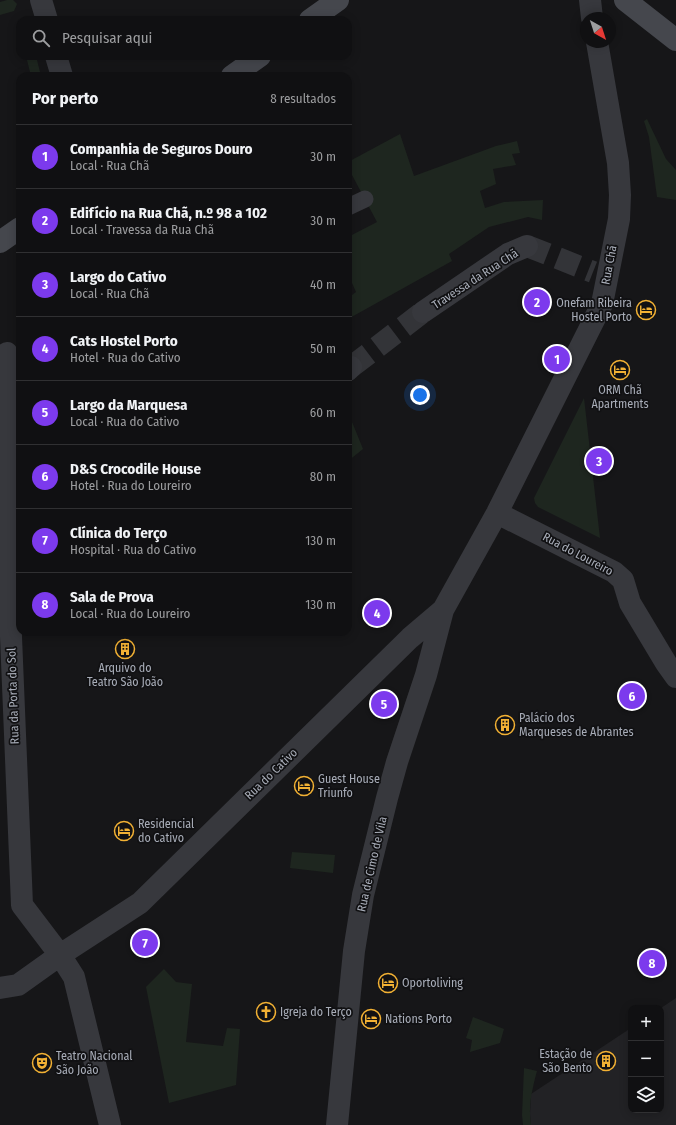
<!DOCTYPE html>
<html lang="pt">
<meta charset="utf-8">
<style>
body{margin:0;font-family:"Fira Sans Condensed",sans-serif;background:#19191b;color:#f1f3f6}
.controls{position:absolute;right:12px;bottom:12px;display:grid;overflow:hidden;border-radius:8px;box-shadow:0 2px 10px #0003}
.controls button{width:36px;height:36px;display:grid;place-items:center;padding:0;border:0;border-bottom:1px solid #303032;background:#101012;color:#f1f3f6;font:20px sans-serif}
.compass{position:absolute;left:580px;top:12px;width:36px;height:36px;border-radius:50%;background:#101012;box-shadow:0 2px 10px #0003;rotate:141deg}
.you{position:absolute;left:420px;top:395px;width:14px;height:14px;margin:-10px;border:3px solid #fff;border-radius:50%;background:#1a73e8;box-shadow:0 0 0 6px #1a73e833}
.badge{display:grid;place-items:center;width:26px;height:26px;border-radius:50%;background:#7c3aed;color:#fff;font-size:13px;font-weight:700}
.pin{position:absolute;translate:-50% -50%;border:2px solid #fff;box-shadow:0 1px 4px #0006}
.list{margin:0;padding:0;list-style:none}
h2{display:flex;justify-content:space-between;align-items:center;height:52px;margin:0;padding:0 16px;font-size:17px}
h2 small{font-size:13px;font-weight:400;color:#9c9d9f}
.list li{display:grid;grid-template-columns:26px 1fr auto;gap:12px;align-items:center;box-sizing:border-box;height:64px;padding:0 16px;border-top:1px solid #303032}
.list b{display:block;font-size:15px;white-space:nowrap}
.list p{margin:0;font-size:13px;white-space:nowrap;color:#9c9d9f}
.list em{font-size:13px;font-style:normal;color:#9c9d9f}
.icon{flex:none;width:22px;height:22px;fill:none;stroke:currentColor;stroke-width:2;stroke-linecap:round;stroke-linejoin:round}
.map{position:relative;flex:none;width:676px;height:1125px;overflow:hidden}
.search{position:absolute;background:#101012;box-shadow:0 2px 10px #0003;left:16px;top:16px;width:336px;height:44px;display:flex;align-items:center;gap:10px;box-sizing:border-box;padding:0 14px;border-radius:12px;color:#9c9d9f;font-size:15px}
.panel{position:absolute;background:#101012;box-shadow:0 2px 10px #0003;left:16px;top:72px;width:336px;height:564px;border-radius:12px}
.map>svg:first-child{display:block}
.built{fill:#222225}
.green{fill:#1e261f}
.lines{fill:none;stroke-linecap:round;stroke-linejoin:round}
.pedestrian-tunnel{stroke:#333438;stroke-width:22;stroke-dasharray:22 11;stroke-linecap:butt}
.service{stroke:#37383d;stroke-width:17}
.pedestrian{stroke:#37383d;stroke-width:22}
.minor{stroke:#37383d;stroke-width:22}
.secondary{stroke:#45474d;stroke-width:22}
.labels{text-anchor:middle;stroke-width:3.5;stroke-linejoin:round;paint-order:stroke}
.street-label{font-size:12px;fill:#a8adb8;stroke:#111113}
.poi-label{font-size:12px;fill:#a8adb8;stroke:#111113;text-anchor:start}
</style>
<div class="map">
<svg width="676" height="1125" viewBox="0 0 676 1125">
<rect width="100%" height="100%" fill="#161618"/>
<path class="built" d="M676 998V1125H531L530 1114 531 1094 631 1028V1110H661V1008Z"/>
<path class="green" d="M7 0H13L17 4 14 11 0 15V2Z
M26 56H36L41 76H31Z
M647 119 666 159 676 170V200L657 197 649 137 644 121Z
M400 134 414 176 496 146 517 141 520 153 512 154 516 165 493 169 496 184 480 191 485 208 504 202 543 200 542 220 528 217 489 227 449 254 452 261 348 319V298L356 292 348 274V237L377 222 352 175 348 177V162Z
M584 398 600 538 538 507 535 503 534 498Z
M348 412 363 449 348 461Z
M292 852 335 855 333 873 290 868Z
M164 969 176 982 192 984 186 1042 223 1046 227 1028 240 1029 236 1085 169 1103 146 987Z
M473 1017 504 1029 500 1043 470 1052 472 1040 466 1038Z
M524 1068 537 1071C532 1090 528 1106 531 1125H523L522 1115Z"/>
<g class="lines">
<path class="pedestrian-tunnel" d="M527 246 593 272
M351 367 423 312"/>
<path class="service" d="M348 207 365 199"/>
<path class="pedestrian" d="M423 312 508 254 527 246
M348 370 351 367"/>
<path class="minor" d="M41 0 47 20
M590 0 592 18
M56 56 62 76
M7 353 5 381 6 515 22 905 60 955 74 977 110 1125
M497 513 614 572 623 580 630 603 666 663 676 677
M0 988 18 985 60 955 140 903 410 638 443 610 497 513 602 304 619 219 620 195 618 163 597 42
M337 1125 354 951 363 895 387 798 397 762 426 675 443 610"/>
<path class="secondary" d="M625 0 676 40
M310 20 338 0
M232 76 260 56
M0 242 20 228"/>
</g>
<defs>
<symbol id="hotel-ring" viewBox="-11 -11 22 22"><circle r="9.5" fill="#111113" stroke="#f2b134" stroke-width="1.5"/><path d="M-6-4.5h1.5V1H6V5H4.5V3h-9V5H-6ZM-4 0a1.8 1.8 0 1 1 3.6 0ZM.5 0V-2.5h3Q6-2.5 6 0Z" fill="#f2b134"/></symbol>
<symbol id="building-ring" viewBox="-11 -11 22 22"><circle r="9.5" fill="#111113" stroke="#f2b134" stroke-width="1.5"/><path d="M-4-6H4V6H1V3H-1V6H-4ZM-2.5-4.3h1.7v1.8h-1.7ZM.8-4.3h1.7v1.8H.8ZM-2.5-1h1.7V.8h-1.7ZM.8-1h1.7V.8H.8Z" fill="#f2b134"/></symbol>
<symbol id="church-ring" viewBox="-11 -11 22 22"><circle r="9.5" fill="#111113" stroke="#f2b134" stroke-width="1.5"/><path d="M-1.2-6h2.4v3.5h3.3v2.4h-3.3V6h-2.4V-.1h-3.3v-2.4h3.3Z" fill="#f2b134"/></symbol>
<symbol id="theatre-ring" viewBox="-11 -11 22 22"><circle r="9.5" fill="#111113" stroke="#f2b134" stroke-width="1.5"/><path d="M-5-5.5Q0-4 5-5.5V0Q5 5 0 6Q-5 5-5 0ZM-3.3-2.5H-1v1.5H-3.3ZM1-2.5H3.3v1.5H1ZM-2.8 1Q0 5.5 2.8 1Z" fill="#f2b134"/></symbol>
</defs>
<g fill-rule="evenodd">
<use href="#hotel-ring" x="635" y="299" width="22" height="22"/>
<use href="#hotel-ring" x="609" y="359" width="22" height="22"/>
<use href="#building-ring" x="114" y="638" width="22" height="22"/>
<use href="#building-ring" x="494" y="714" width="22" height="22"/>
<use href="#hotel-ring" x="293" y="775" width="22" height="22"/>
<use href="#hotel-ring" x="113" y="820" width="22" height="22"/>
<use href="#hotel-ring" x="377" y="972" width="22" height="22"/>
<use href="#church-ring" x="255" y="1001" width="22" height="22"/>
<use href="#hotel-ring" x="360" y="1008" width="22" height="22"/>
<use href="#building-ring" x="595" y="1050" width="22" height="22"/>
<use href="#theatre-ring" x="31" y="1052" width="22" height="22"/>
</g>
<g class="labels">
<g class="street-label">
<text transform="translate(609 265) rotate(-79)" y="4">Rua Chã</text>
<text transform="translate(475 279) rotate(-33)" y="4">Travessa da Rua Chã</text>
<text transform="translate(578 554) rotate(28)" y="4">Rua do Loureiro</text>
<text transform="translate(13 696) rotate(-92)" y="4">Rua da Porta do Sol</text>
<text transform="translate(271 774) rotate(-44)" y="4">Rua do Cativo</text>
<text transform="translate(372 864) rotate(-77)" y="4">Rua de Cimo de Vila</text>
</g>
<g class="poi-label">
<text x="632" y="307" text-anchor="end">Onefam Ribeira<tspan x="632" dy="14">Hostel Porto</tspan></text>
<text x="620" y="394" text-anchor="middle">ORM Chã<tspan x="620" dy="14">Apartments</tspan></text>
<text x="125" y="672" text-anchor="middle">Arquivo do<tspan x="125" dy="14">Teatro São João</tspan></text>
<text x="519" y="722">Palácio dos<tspan x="519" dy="14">Marqueses de Abrantes</tspan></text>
<text x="318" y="783">Guest House<tspan x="318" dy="14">Triunfo</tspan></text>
<text x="138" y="828">Residencial<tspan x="138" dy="14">do Cativo</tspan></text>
<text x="402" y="987">Oportoliving</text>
<text x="280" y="1016">Igreja do Terço</text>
<text x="385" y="1023">Nations Porto</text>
<text x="592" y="1058" text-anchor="end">Estação de<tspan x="592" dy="14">São Bento</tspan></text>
<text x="56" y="1060">Teatro Nacional<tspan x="56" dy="14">São João</tspan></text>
</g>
</g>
</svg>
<div class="controls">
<button>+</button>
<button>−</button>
<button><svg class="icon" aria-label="layers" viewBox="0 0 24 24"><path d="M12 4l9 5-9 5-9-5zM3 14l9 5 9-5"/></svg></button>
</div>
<svg class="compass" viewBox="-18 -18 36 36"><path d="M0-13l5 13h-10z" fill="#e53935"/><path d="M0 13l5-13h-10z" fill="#9c9d9f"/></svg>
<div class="you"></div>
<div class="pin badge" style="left:557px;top:359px">1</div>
<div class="pin badge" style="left:537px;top:302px">2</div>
<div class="pin badge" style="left:599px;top:461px">3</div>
<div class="pin badge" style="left:377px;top:613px">4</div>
<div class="pin badge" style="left:384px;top:704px">5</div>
<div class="pin badge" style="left:632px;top:696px">6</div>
<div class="pin badge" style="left:145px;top:943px">7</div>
<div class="pin badge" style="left:652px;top:963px">8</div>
<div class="search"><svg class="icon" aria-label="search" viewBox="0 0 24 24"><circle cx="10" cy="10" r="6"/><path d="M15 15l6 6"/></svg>Pesquisar aqui</div>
<section class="panel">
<h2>Por perto<small>8 resultados</small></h2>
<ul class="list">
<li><span class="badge">1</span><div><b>Companhia de Seguros Douro</b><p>Local · Rua Chã</p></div><em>30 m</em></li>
<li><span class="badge">2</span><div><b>Edifício na Rua Chã, n.º 98 a 102</b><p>Local · Travessa da Rua Chã</p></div><em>30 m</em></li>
<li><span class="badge">3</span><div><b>Largo do Cativo</b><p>Local · Rua Chã</p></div><em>40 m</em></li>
<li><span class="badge">4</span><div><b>Cats Hostel Porto</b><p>Hotel · Rua do Cativo</p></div><em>50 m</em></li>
<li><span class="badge">5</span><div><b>Largo da Marquesa</b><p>Local · Rua do Cativo</p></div><em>60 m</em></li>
<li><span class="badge">6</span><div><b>D&amp;S Crocodile House</b><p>Hotel · Rua do Loureiro</p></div><em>80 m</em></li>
<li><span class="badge">7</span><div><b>Clínica do Terço</b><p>Hospital · Rua do Cativo</p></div><em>130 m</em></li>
<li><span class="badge">8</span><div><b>Sala de Prova</b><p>Local · Rua do Loureiro</p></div><em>130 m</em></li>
</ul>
</section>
</div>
